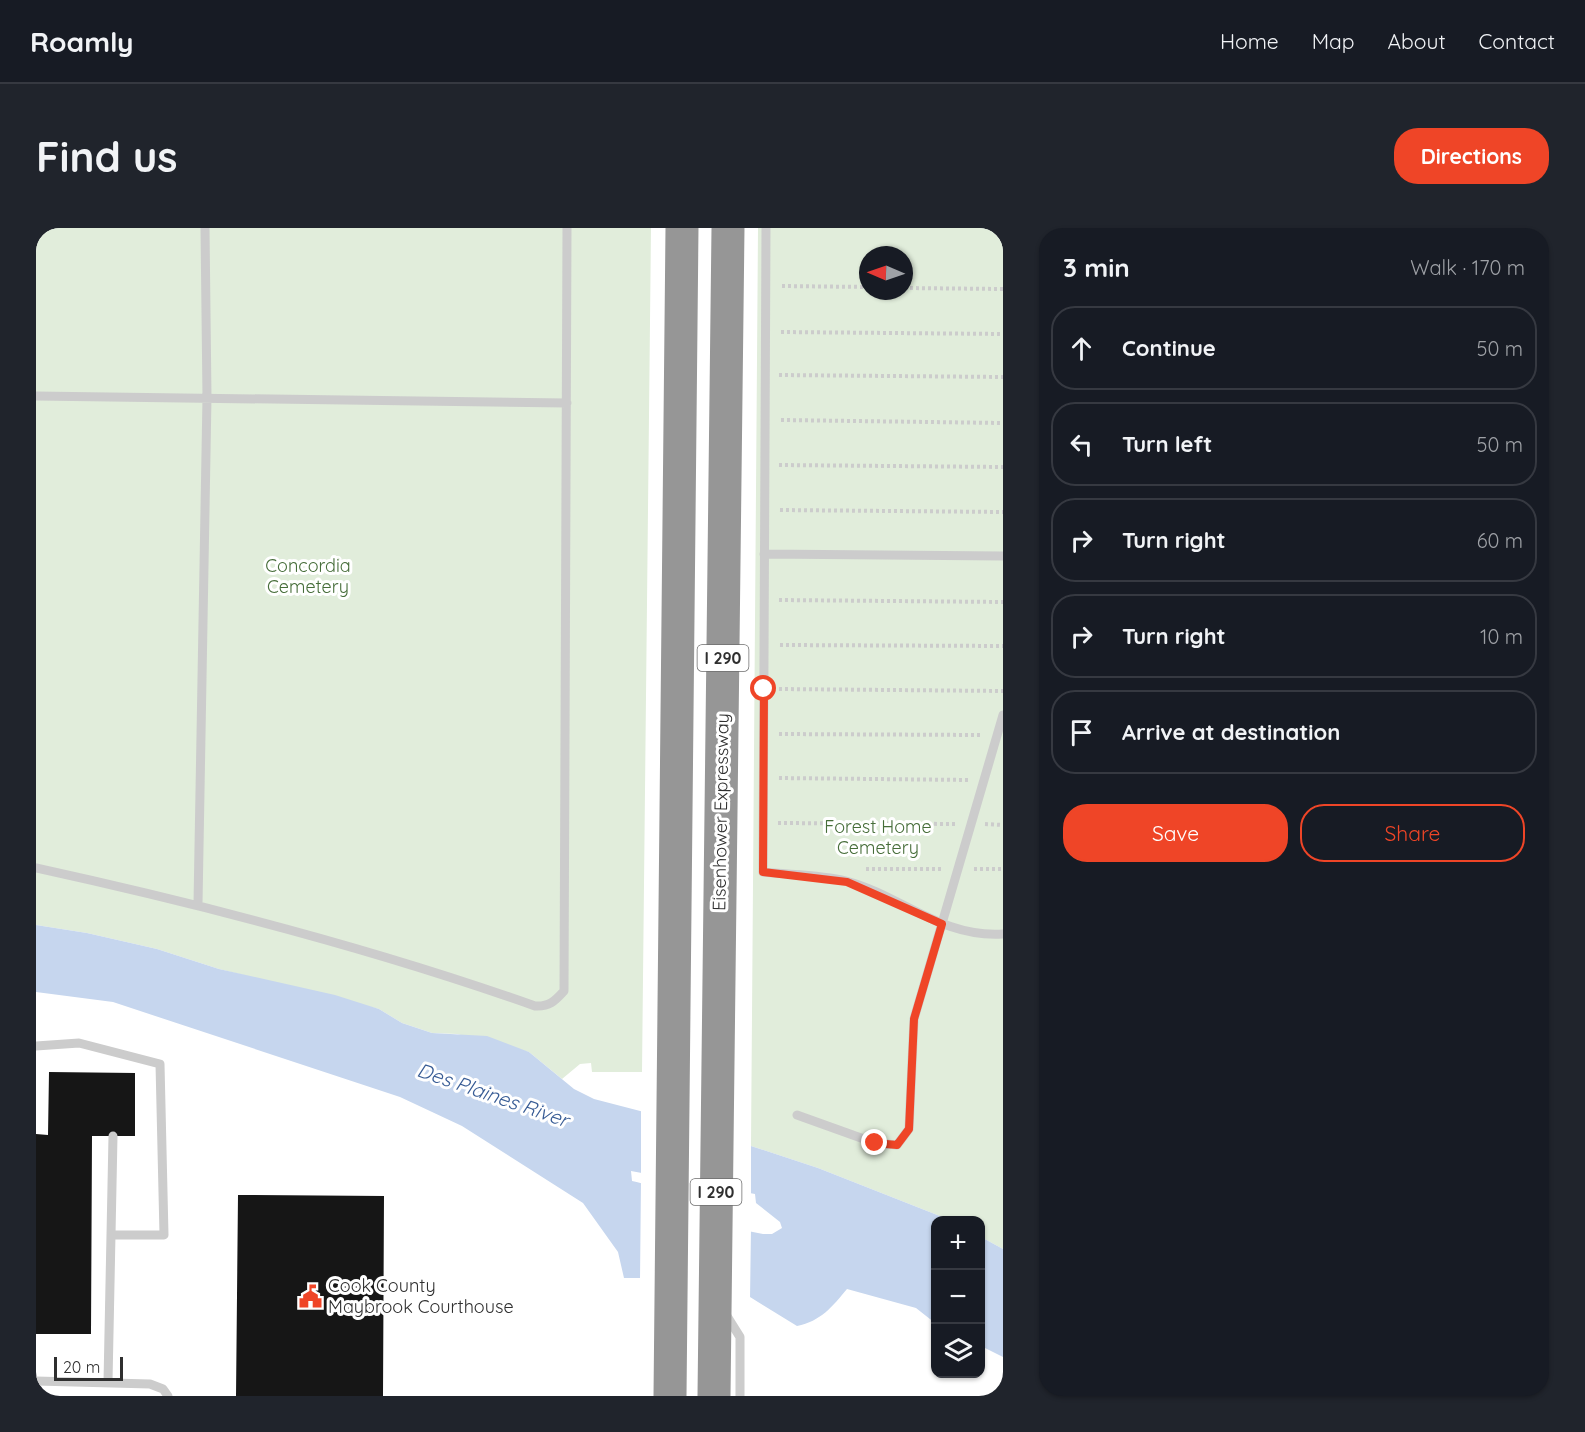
<!DOCTYPE html>
<meta charset="utf-8">
<style>
body{margin:0;font-family:Quicksand,sans-serif;background:#20242c;color:#f1f3f6}
.controls{position:absolute;right:18px;bottom:18px;display:grid;overflow:hidden;border-radius:12px;box-shadow:0 2px 4px #0004}
.controls button{width:54px;height:54px;display:grid;place-items:center;padding:0;border:0;border-bottom:2px solid #363941;background:#171b24;color:#f1f3f6;font:30px sans-serif}
.compass{position:absolute;left:823px;top:18px;width:54px;height:54px;border-radius:50%;background:#171b24;box-shadow:0 2px 4px #0004;rotate:272deg}
.scale{position:absolute;left:18px;bottom:15px;width:69px;box-sizing:border-box;padding-left:6px;border:3px solid #2f2f2f;border-top:0;font-size:16px;line-height:21px;white-space:nowrap;color:#2f2f2f;-webkit-text-stroke:4px #fff;paint-order:stroke}
.stop{position:absolute;width:18px;height:18px;margin:-14px;border:4px solid #ef4527;border-radius:50%;background:#fff}
.stop.end{background:#ef4527;border-color:#fff;box-shadow:0 2px 6px #0008}
.list{margin:0;padding:0;list-style:none}
h2{display:flex;justify-content:space-between;align-items:center;height:78px;margin:0;padding:0 24px;font-size:26px}
h2 small{font-size:20px;font-weight:400;color:#9ea1a6}
.list li{display:grid;grid-template-columns:39px 1fr auto;gap:18px;align-items:center;box-sizing:border-box;height:84px;margin:0 12px 12px;padding:0 12px;border:2px solid #363941;border-radius:24px}
.list b{display:block;font-size:22px;white-space:nowrap}
.list em{font-size:20px;font-style:normal;color:#9ea1a6}
.actions{display:flex;gap:12px;padding:18px 24px}
.actions a{flex:1;padding:14px 0;border:2px solid #ef4527;border-radius:24px;text-align:center;font-size:21px;color:#ef4527}
.actions .main{background:#ef4527;color:#fff}
.icon{flex:none;width:33px;height:33px;fill:none;stroke:currentColor;stroke-width:2;stroke-linecap:round;stroke-linejoin:round}
.map{position:relative;flex:none;width:967px;height:1168px;overflow:hidden;border-radius:24px}
header{display:flex;align-items:center;gap:36px;box-sizing:border-box;height:84px;padding:0 30px;background:#171b24;border-bottom:2px solid #363941}
header strong{font-size:28px}
nav{display:flex;gap:33px;margin-inline-start:auto;font-size:21px}
.intro{display:flex;align-items:center;justify-content:space-between;box-sizing:border-box;height:144px;padding:0 36px}
h1{margin:0;font-size:42px}
.button{padding:15px 27px;border-radius:24px;background:#ef4527;color:#fff;font-size:21px;font-weight:700}
main{display:flex;gap:36px;padding:0 36px}
aside{flex:1;background:#171b24;border-radius:24px;box-shadow:0 2px 4px #0004}
.map>svg:first-child{display:block}
.green{fill:#e1eddb;fill-rule:evenodd}
.water{fill:#c6d6ee;fill-rule:evenodd}
.pier{fill:#fff}
.building{fill:#161616}
.lines{fill:none;stroke-linecap:round;stroke-linejoin:round}
.path{stroke:#ccc;stroke-width:4;stroke-dasharray:3 3;stroke-linecap:butt}
.service{stroke:#ccc;stroke-width:9}
.motorway{stroke:#969696;stroke-width:33}
.route{stroke:#ef4527;stroke-width:8}
.labels{text-anchor:middle;stroke-width:6;stroke-linejoin:round;paint-order:stroke}
.shield{fill:#fff;stroke:#6d6d6d;stroke-width:1.5}
.shield-label{font-size:16px;font-weight:bold;fill:#2f2f2f}
.park-label{font-size:18px;fill:#466d39;stroke:#fff}
.street-label{font-size:18px;fill:#2f2f2f;stroke:#fff}
.poi-label{font-size:18px;fill:#2f2f2f;stroke:#fff;text-anchor:start}
.water-label{font-size:20px;font-style:italic;fill:#385c95;stroke:#fff}
</style>
<header>
<strong>Roamly</strong>
<nav><a>Home</a><a>Map</a><a>About</a><a>Contact</a></nav>
</header>
<div class="intro"><h1>Find us</h1><a class="button">Directions</a></div>
<main>
<div class="map">
<svg width="967" height="1168" viewBox="0 0 967 1168">
<rect width="100%" height="100%" fill="#fff"/>
<path class="green" d="M0 0H615L606 844H556L555 835 544 836 526 851 493 824 421 806 396 805 366 795 343 781 183 741 121 721 51 705 0 697Z
M722 0H967V1021L945 1009V992H914L782 940 715 918ZM832 27H868V63H832Z"/>
<path class="water" d="M0 697 51 705 121 721 183 741 299 767 343 781 366 795 396 805 451 808 493 824 538 861 558 871 685 904 715 918 782 940 914 992H900L899 1095 880 1080 811 1061C796 1079 785 1093 761 1098L714 1069 604 1050H588L582 1024 547 975 426 898 364 869 77 774 0 764ZM595 943 719 966 720 975 744 994 746 1000 736 1006H727C694 999 658 994 629 975 614 966 616 956 596 953Z
M945 1009 967 1021V1129L945 1118Z"/>
<path class="pier" d="M605 882 686 901 715 914V968L605 948Z
M605 951 611 953 630 972 672 991 715 1000 714 1072 604 1052Z"/>
<path class="building" d="M13 844 99 845V908H56L55 1106H0V906L12 907Z
M202 967 348 968 347 1168H200Z"/>
<g class="lines">
<path class="path" d="M746 58 832 59
M868 60 967 61
M745 104 967 106
M743 147 967 149
M745 192 967 195
M743 237 967 239
M744 282 967 284
M743 372 967 374
M744 417 967 418
M743 461 967 463
M743 506 945 507
M743 550 933 552
M742 595 921 596
M949 596 967 597
M830 641H906
M938 641H967"/>
<path class="service" d="M730 0 727 644C754 647 783 646 810 653 865 667 904 710 967 706
M0 168 531 175
M728 326 967 328
M0 640C169 677 336 720 499 778 513 779 519 773 528 763L531 0
M162 676 171 169 169 0
M0 818 43 815 124 836 128 1007H75
M761 887 839 915 861 917 873 901 878 791 967 487
M689 1085 704 1109V1168
M0 1153 114 1156 127 1161 132 1168
M72 1154 77 908"/>
<path class="motorway" d="M634 1168 646 0
M678 1168 692 0"/>
</g>
<g class="lines">
<path class="route" d="M728 461 727 644 811 654 906 696 878 791 873 901 861 917 839 915"/>
</g>
<defs>
<symbol id="civic-bare" viewBox="-9 -9 18 18"><path d="M-.6-6.5H3V-4.5H.6V-3L4-1V1h2V6H-6V1h2V-1L-.6-3ZM-1.2 2.5V6h2.4V2.5Z" fill="#ef4527" stroke="#fff" stroke-width="2.5" paint-order="stroke"/></symbol>
</defs>
<g fill-rule="evenodd">
<use href="#civic-bare" x="258" y="1052" width="33" height="33"/>
</g>
<g class="labels">
<g class="shield">
<rect x="661.5" y="417" width="51" height="26" rx="4.5"/>
<rect x="654.5" y="951" width="51" height="26" rx="4.5"/>
</g>
<g class="shield-label">
<text x="687" y="436">I 290</text>
<text x="680" y="970">I 290</text>
</g>
<g class="park-label">
<text x="272" y="344">Concordia<tspan x="272" dy="21">Cemetery</tspan></text>
<text x="842" y="605">Forest Home<tspan x="842" dy="21">Cemetery</tspan></text>
</g>
<g class="street-label">
<text transform="translate(685 584) rotate(-89)" y="6">Eisenhower Expressway</text>
</g>
<g class="poi-label">
<text x="292" y="1064">Cook County<tspan x="292" dy="21">Maybrook Courthouse</tspan></text>
</g>
<g class="water-label">
<text transform="translate(457 867) rotate(19)" y="7">Des Plaines River</text>
</g>
</g>
</svg>
<div class="controls">
<button>+</button>
<button>−</button>
<button><svg class="icon" aria-label="layers" viewBox="0 0 24 24"><path d="M12 4l9 5-9 5-9-5zM3 14l9 5 9-5"/></svg></button>
</div>
<svg class="compass" viewBox="-18 -18 36 36"><path d="M0-13l5 13h-10z" fill="#e53935"/><path d="M0 13l5-13h-10z" fill="#9ea1a6"/></svg>
<div class="scale">20 m</div>
<div class="stop" style="left:728px;top:461px"></div>
<div class="stop end" style="left:839px;top:915px"></div>
</div>
<aside>
<h2>3 min<small>Walk · 170 m</small></h2>
<ul class="list">
<li><svg class="icon" aria-label="ahead" viewBox="0 0 24 24"><path d="M12 20V5M6 11l6-6 6 6"/></svg><div><b>Continue</b></div><em>50 m</em></li>
<li><svg class="icon" aria-label="left" viewBox="0 0 24 24"><path d="M17 20v-9H6M10 6l-5 5 5 5"/></svg><div><b>Turn left</b></div><em>50 m</em></li>
<li><svg class="icon" aria-label="right" viewBox="0 0 24 24"><path d="M7 20v-9h11M14 6l5 5-5 5"/></svg><div><b>Turn right</b></div><em>60 m</em></li>
<li><svg class="icon" aria-label="right" viewBox="0 0 24 24"><path d="M7 20v-9h11M14 6l5 5-5 5"/></svg><div><b>Turn right</b></div><em>10 m</em></li>
<li><svg class="icon" aria-label="arrive" viewBox="0 0 24 24"><path d="M6 21V4h12l-3 4 3 4H6"/></svg><div><b>Arrive at destination</b></div></li>
</ul>
<div class="actions"><a class="main">Save</a><a>Share</a></div>
</aside>
</main>
